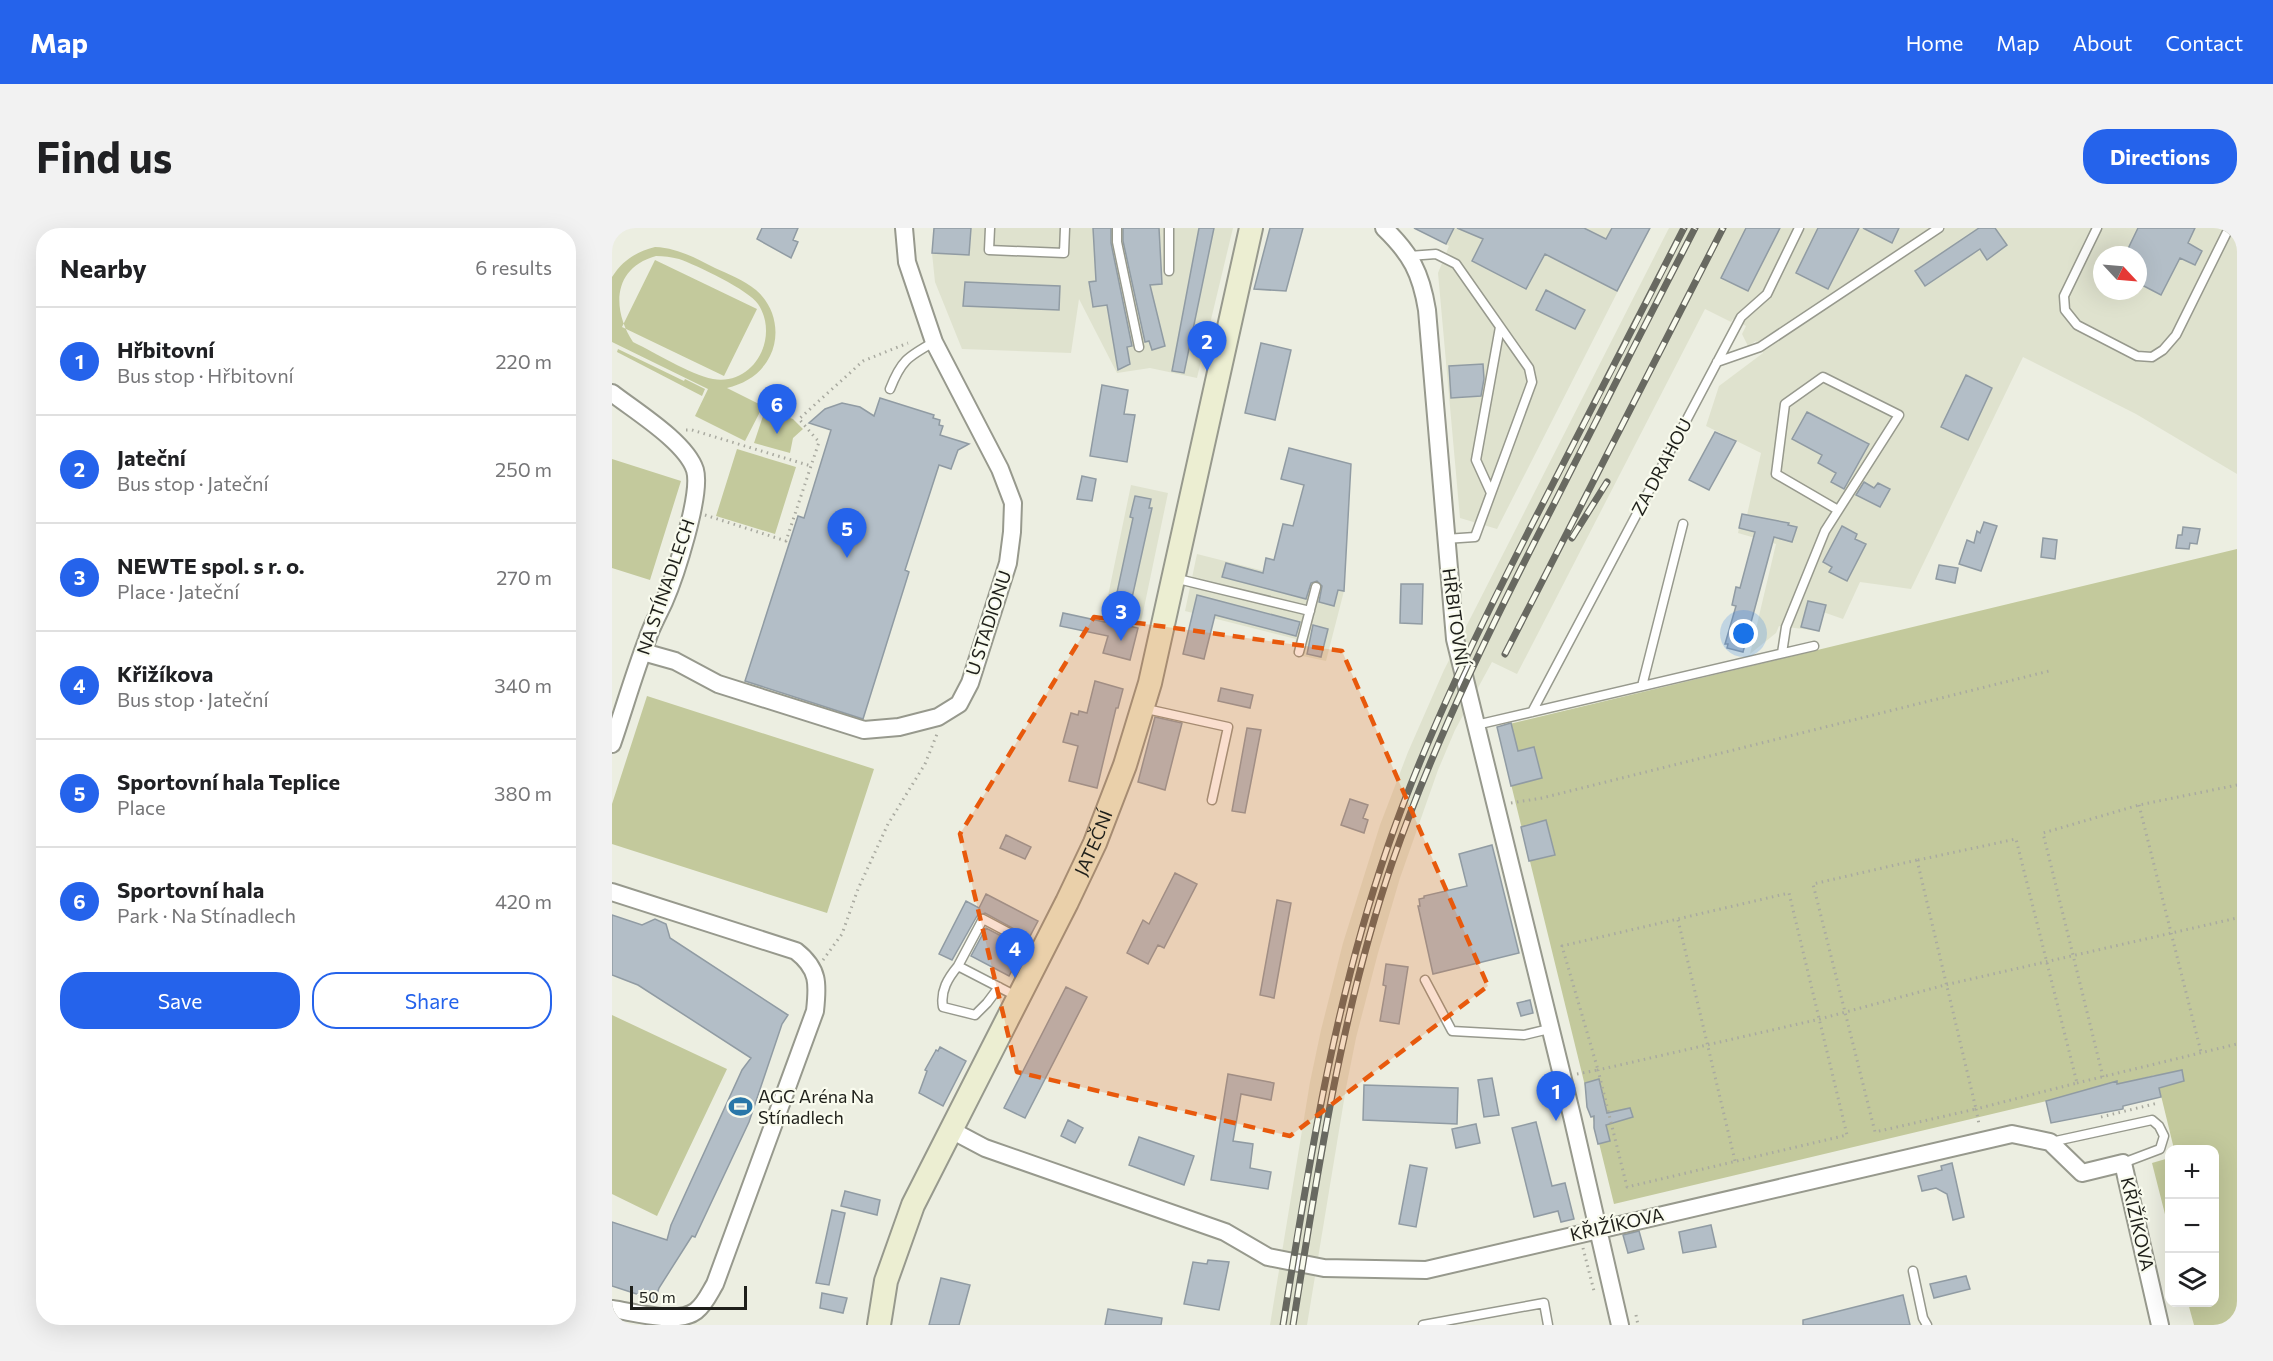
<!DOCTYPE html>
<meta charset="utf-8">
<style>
body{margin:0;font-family:Commissioner,sans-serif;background:#f2f2f2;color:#202124}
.controls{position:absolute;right:18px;bottom:18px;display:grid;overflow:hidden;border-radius:12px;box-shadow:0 6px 24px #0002}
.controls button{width:54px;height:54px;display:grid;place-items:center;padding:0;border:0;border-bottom:2px solid #e0e0e0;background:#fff;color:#202124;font:30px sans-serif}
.compass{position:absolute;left:1481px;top:18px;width:54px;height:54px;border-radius:50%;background:#fff;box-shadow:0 6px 24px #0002;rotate:116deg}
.scale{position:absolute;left:18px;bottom:15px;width:117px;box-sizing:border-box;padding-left:6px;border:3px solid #1e1f1a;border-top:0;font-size:16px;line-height:21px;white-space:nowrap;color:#1e1f1a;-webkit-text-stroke:4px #f9fbee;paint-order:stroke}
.you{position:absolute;left:1132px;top:406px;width:21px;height:21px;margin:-15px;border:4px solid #fff;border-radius:50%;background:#1a73e8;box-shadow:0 0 0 9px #1a73e833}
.badge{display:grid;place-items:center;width:39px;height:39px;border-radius:50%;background:#2563eb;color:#fff;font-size:20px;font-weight:700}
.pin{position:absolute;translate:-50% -50px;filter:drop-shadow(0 2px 3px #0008)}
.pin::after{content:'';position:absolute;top:32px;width:21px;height:18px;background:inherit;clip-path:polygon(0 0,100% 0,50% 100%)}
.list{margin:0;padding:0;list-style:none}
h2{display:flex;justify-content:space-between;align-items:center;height:78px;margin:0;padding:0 24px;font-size:26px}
h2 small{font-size:20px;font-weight:400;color:#757577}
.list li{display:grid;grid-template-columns:39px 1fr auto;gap:18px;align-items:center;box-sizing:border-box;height:108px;padding:0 24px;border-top:2px solid #e0e0e0}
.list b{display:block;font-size:22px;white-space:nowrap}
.list p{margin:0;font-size:20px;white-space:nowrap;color:#757577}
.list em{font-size:20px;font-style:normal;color:#757577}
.actions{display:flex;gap:12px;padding:18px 24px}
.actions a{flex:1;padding:14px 0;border:2px solid #2563eb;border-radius:24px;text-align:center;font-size:21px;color:#2563eb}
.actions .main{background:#2563eb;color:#fff}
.icon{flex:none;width:33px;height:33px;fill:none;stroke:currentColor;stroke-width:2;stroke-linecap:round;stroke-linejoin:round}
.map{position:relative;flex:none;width:1625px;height:1097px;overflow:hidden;border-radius:24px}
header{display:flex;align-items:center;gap:36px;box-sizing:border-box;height:84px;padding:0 30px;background:#2563eb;color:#fff}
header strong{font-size:28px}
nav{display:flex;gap:33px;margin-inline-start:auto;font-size:21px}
.intro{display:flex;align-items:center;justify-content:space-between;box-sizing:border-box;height:144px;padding:0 36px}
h1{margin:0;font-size:42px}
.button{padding:15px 27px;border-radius:24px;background:#2563eb;color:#fff;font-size:21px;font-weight:700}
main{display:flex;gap:36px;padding:0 36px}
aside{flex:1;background:#fff;border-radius:24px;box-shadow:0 6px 24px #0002}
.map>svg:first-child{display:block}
.built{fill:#dfe2ce;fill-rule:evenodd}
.green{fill:#c3c99c;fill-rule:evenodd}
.building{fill:#b3bec7;stroke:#909ba3;stroke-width:1.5}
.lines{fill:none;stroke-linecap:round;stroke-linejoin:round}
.lane-casing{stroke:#97998d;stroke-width:11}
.street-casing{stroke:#97998d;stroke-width:20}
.secondary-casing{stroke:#97998d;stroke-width:26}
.path{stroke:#a9aaa0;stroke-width:3;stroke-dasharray:1.5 4.5;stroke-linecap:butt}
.lane{stroke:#fff;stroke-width:8}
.street{stroke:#fff;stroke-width:16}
.secondary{stroke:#eceed2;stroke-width:22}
.rail-casing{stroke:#686961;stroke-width:7}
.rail{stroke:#f9fbee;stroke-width:4.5;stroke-dasharray:14;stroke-linecap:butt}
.marked{fill:#e8590c;fill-opacity:0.2;stroke:#e8590c;stroke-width:4.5;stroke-dasharray:12 8;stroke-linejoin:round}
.labels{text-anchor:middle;stroke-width:4.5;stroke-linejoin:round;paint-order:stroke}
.street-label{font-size:18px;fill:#1e1f1a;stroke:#f9fbee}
.poi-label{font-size:18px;fill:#1e1f1a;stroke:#f9fbee;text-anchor:start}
</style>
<header>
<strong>Map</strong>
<nav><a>Home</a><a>Map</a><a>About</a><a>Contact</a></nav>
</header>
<div class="intro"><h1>Find us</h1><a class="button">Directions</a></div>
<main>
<aside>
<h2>Nearby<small>6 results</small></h2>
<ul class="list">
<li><span class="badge">1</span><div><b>Hřbitovní</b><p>Bus stop · Hřbitovní</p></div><em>220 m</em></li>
<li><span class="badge">2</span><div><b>Jateční</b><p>Bus stop · Jateční</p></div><em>250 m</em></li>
<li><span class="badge">3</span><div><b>NEWTE spol. s r. o.</b><p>Place · Jateční</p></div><em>270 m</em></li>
<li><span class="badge">4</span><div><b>Křižíkova</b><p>Bus stop · Jateční</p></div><em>340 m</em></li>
<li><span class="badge">5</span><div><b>Sportovní hala Teplice</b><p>Place</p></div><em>380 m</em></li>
<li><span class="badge">6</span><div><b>Sportovní hala</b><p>Park · Na Stínadlech</p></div><em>420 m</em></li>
</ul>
<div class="actions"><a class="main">Save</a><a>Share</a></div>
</aside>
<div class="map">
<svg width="1625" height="1097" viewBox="0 0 1625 1097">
<rect width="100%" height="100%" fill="#eceee1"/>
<path class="built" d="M322 0H621L585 150 538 140 505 145 467 71 459 125 350 121 323 54 320 25Z
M807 0H1038L885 301 848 290 826 45 837 18Z
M1057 0H1625V246L1524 186 1411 129 1299 361 1248 354 1231 391 1211 384 1207 403 1167 398 1164 405 1138 426 1164 316 1126 305 1130 286 1135 287 1149 225 1094 198 1107 158 1151 125 1144 113 1136 118 1130 106 1134 98 1121 91 1119 94 1093 81 905 446 880 434 843 502 826 542 788 650 766 725 744 810 734 860 695 1097H658L698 854 709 802 731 715 768 597 796 524 832 442ZM1490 27H1526V63H1490Z
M519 257 556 265 528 399 491 392Z
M585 326 732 363 714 433 681 426 684 411 573 383Z"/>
<path class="green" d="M43 19C66 20 83 30 103 40 116 46 132 52 144 62 163 78 169 106 158 128 149 146 134 155 115 160L151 178 133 213 83 188 96 161 0 114V49C11 32 24 24 43 19ZM44 28C52 28 59 29 67 31 84 37 137 62 146 76 168 109 142 158 101 151 77 146 44 125 21 114 0 82 0 40 44 28Z
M43 32 145 81 112 148 10 99Z
M6 121 72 153 73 151 93 161 90 168 5 124Z
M153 182 181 191 191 201 181 210 178 225 142 215Z
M125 221 184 239 163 306 104 288Z
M0 231 69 253 38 352 0 340Z
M1625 321V1097H1582L1576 1075 1602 1074V922L1562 921 1544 847 1002 976 885 499Z
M35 468 262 541 215 685 0 616V576Z
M0 787 115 841 45 988 0 966Z
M1557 930H1558L1557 1002 1540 935Z"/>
<path class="building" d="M150 0H186L181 12 186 14 179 30 145 11Z
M322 0H359L357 27 320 25Z
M481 0H499V15L520 118 515 119 518 136 506 142 495 77 481 79 480 72 477 54 484 53Z
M511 0H547L550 56 538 57 553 118 540 122 537 113 533 114 511 13Z
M587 0H602L572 145 560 143Z
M658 0H691L674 63 642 61Z
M802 0H842L834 16Z
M845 0H972L994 11 1000 0H1038L1005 63 933 26 914 61 860 33 871 11Z
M1134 0H1168L1136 63 1109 50Z
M1206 0H1247L1216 61 1184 45Z
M1251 0H1287L1280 15Z
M1367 0H1383L1395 17 1375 32 1368 21 1313 58 1303 43Z
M1526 0H1583L1576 15 1590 23 1583 37 1568 30 1549 67 1526 55V27H1513Z
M353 54 448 58 447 82 351 78Z
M934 62 973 82 963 101 924 82Z
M649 115 679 122 663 192 633 185Z
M871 136 872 151 869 168 839 170 837 138Z
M1354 147 1380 160 1356 212 1329 199Z
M490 157 516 162 512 186 523 187 515 234 478 228Z
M268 170 322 187 321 190 328 192 327 197 331 198 328 207 357 216 346 222 339 241 327 237 293 342 297 344 251 491 133 453 186 288 192 290 219 202 197 195 213 181 230 175 248 179 262 188Z
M1195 184 1257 216 1232 261 1219 254 1224 245 1206 235 1210 227 1180 211Z
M1103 204 1124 213 1097 262 1077 252Z
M677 220 739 236 732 363 726 362 722 378 707 374 710 358 705 353 699 355 694 371 610 349 614 335 651 345 654 330 662 332 671 296 681 298 692 257 669 251Z
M470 248 484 251 480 273 465 271Z
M1252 254 1262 260 1266 255 1278 261 1268 279 1244 267Z
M523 268 539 271 537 280H540L520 370 518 369 512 397 526 400 518 432 491 425 496 408 448 398 451 385 493 394 497 373 503 374 521 290 518 289Z
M1130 286 1177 295 1176 297 1185 299 1180 314 1162 309 1131 424 1115 420 1116 416H1113L1124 378 1120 377 1124 359 1128 360 1143 304 1127 300Z
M1372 294 1385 298 1369 343 1347 336 1355 312 1362 315 1365 303 1368 305Z
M1230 298 1245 306 1243 311 1254 316 1235 353 1217 344 1220 339 1211 334Z
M1571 299 1588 301 1585 316 1578 315 1577 321 1564 320 1566 307H1570Z
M1431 310 1445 312 1443 331 1429 329Z
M1327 337 1346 340 1343 355 1324 351Z
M789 356H811L810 396 788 395Z
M585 367 688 394 684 408 603 387 592 431 571 426Z
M1196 373 1214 377 1207 403 1189 399Z
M701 397 716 401 709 429 695 426Z
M483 453 511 461 506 480H504L485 560 457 553 466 518 451 514 459 485 466 487 467 483 475 485Z
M609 460 641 467 638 480 606 473Z
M543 489 570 495 553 562 526 554Z
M899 495 906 523 922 519 930 550 899 558 885 499Z
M635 500 649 502 633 585 620 583Z
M738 571 756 577 751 590 756 592 752 605 729 597Z
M934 592 943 627 917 633 909 599Z
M394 607 419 619 413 631 388 620Z
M880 617 907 725 821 746 806 678H808L807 671 812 670V668L855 658 847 626Z
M563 645 585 656 552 720 546 717 536 736 515 725 531 692 537 696Z
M374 666 426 693 397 748 359 728 374 700 401 714H406L409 710 406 703 373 685 365 688 340 732 327 726 354 673 367 680Z
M665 672 679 675 662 770 648 767Z
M0 687 30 697 43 691 54 696 58 710 176 787 170 796 137 894 83 1009 80 1008 47 1060 43 1072 0 1058V994L55 1012 59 997 130 842 139 830 26 757 0 747Z
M774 736 796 739 787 796 768 793 774 758 771 757Z
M454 759 475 769 413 890 392 880Z
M918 772 921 785 909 788 905 775Z
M328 819 354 833 331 878 307 865 315 843 313 842 323 824 324 822 326 823Z
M1570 842 1572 853 1547 860 1549 869 1511 878V881L1439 895 1434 873 1505 853V856Z
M616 846 662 855 659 872 629 866 621 913 641 916 638 940 659 944 656 961 599 952Z
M880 850 887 887 872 889 866 852Z
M987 851 995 885 1018 880 1021 889 994 897 998 913 986 916 982 900V888L979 889 975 879 973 855Z
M752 857 846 860 845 896 751 892Z
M456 892 471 900 463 915 449 908Z
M924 894 940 958 953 955 962 991 949 994 946 983 922 989 900 900Z
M864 896 868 915 844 920 840 901Z
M527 909 582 928 572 957 517 937Z
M1340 935 1352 989 1341 992 1335 966 1324 960 1310 963 1306 948 1330 942 1329 938Z
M798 937 815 940 804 999 787 996Z
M233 963 268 972 265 987 229 978Z
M220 982 233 985 217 1057 204 1055Z
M1099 997 1104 1019 1071 1025 1067 1004Z
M1027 1003 1032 1021 1016 1025 1011 1007Z
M596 1032 617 1034 607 1082 572 1076 581 1034 595 1036Z
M1354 1048 1358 1061 1322 1070 1318 1056Z
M329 1050 358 1057 347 1097H317Z
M210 1065 235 1070 231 1085 208 1080Z
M1291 1067 1298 1097H1191V1092Z
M496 1081 550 1090 549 1097H493Z"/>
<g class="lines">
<defs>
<path id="lane" d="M378 0 377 22 452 25 453 0
M505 0V14L527 119
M557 0V43
M1485 0 1452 68 1453 82 1465 97 1525 128 1540 129 1551 122 1564 107 1617 0
M797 28 824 26 844 36 917 140 920 154 863 309 833 311
M1105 134 1148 119 1327 0
M278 161C289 133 295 129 322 114
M879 265 864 232 888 99
M562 350 698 383
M687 424 704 359
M1170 425 1174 399 1213 303 1287 187 1211 149 1173 176 1164 246 1226 282
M1030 458 1071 296
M530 480 616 499 600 572
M920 484 1129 89 1155 66 1187 0
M864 497 1202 418
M403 708 371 691 346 738 406 769
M346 738C336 750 328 763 331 779L363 787 375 775 387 759
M813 752 840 803 912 807 937 801
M1439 914 1540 892 1547 898 1552 908 1548 921 1511 935
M1301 1043 1311 1090 1315 1097
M811 1097 932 1075 936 1097"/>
<path id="street" d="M772 0C799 26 809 45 815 82L843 411 960 888 1008 1097
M0 165C23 183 74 214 83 242 90 266 63 349 52 374 46 387 39 399 35 412 22 446 12 481 0 516
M31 424 63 433 106 456 252 502 287 499 326 489 347 476 358 455 396 335 400 304 401 275 388 241 322 114 295 34 292 0
M0 664 184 723C207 741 206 756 203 783L103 1056C97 1066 93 1076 84 1083 66 1097 22 1084 0 1081
M339 902 373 920 613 1004 656 1029 712 1040 814 1042 1400 906 1438 914 1470 945 1511 935 1548 1097"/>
<g id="secondary">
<path id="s1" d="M267 1097 274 1053 301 977 455 674 483 615 513 537 538 455 639 0"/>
</g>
</defs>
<use href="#lane" class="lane-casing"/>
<use href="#street" class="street-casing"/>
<use href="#secondary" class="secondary-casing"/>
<path class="path" d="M74 202H80L199 238
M93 287 174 313 207 214 187 191 251 133 296 115
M899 575 930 570 1437 443
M1527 577 1589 824
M1305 632 1364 881 1263 904 1201 656Z
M1306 632 1404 611 1465 855 1364 881 1367 896
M1066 692 1123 933
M211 732 230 706 246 661 276 596 313 536 325 506
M965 846 986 842 950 718 1177 665 1235 907 1015 959 986 842 1208 791 1333 757 1625 690
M1491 849 1431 605 1527 577 1625 557
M1465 855 1625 816
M1489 889 1546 875
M971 1020 982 1063
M1024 1087 1026 1097"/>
<use href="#lane" class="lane"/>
<use href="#street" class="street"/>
<use href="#secondary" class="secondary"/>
<defs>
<path id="rail" d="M960 310 995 254
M893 426 1111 0
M671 1097C697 935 722 774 776 618 817 500 872 390 929 279 977 186 1025 93 1072 0
M681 1097C706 941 729 785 780 635 824 509 882 392 943 274 989 183 1036 91 1083 0"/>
</defs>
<use href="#rail" class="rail-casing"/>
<use href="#rail" class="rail"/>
</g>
<path class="marked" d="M482 389 730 423 876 758 678 908 405 844 348 606Z"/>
<defs>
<symbol id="stadium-bare" viewBox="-9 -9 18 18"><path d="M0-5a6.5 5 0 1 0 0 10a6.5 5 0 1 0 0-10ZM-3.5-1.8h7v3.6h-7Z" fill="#2977a9" stroke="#f9fbee" stroke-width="2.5" paint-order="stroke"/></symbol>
</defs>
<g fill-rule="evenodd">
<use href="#stadium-bare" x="112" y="862" width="33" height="33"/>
</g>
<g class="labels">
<g class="street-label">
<text transform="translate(1050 239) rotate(-62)" y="6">ZA DRAHOU</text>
<text transform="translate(54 359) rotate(-71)" y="6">NA STÍNADLECH</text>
<text transform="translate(843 389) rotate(82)" y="6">HŘBITOVNÍ</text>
<text transform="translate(377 395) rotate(-72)" y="6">U STADIONU</text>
<text dy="6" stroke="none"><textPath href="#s1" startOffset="530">JATEČNÍ</textPath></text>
<text transform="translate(1525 996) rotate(77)" y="6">KŘIŽÍKOVA</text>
<text transform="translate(1005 997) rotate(-13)" y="6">KŘIŽÍKOVA</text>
</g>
<g class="poi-label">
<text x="146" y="875">AGC Aréna Na<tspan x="146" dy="21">Stínadlech</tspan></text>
</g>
</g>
</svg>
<div class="controls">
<button>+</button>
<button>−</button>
<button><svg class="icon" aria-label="layers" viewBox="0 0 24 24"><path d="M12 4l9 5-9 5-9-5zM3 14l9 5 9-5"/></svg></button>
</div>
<svg class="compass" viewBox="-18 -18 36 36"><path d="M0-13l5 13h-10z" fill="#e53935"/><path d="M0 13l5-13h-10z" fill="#757577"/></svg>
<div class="scale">50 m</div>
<div class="you"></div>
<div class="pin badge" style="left:944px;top:893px">1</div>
<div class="pin badge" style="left:595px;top:143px">2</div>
<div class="pin badge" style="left:509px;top:413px">3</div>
<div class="pin badge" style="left:403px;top:750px">4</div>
<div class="pin badge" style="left:235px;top:330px">5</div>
<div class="pin badge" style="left:165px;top:206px">6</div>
</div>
</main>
